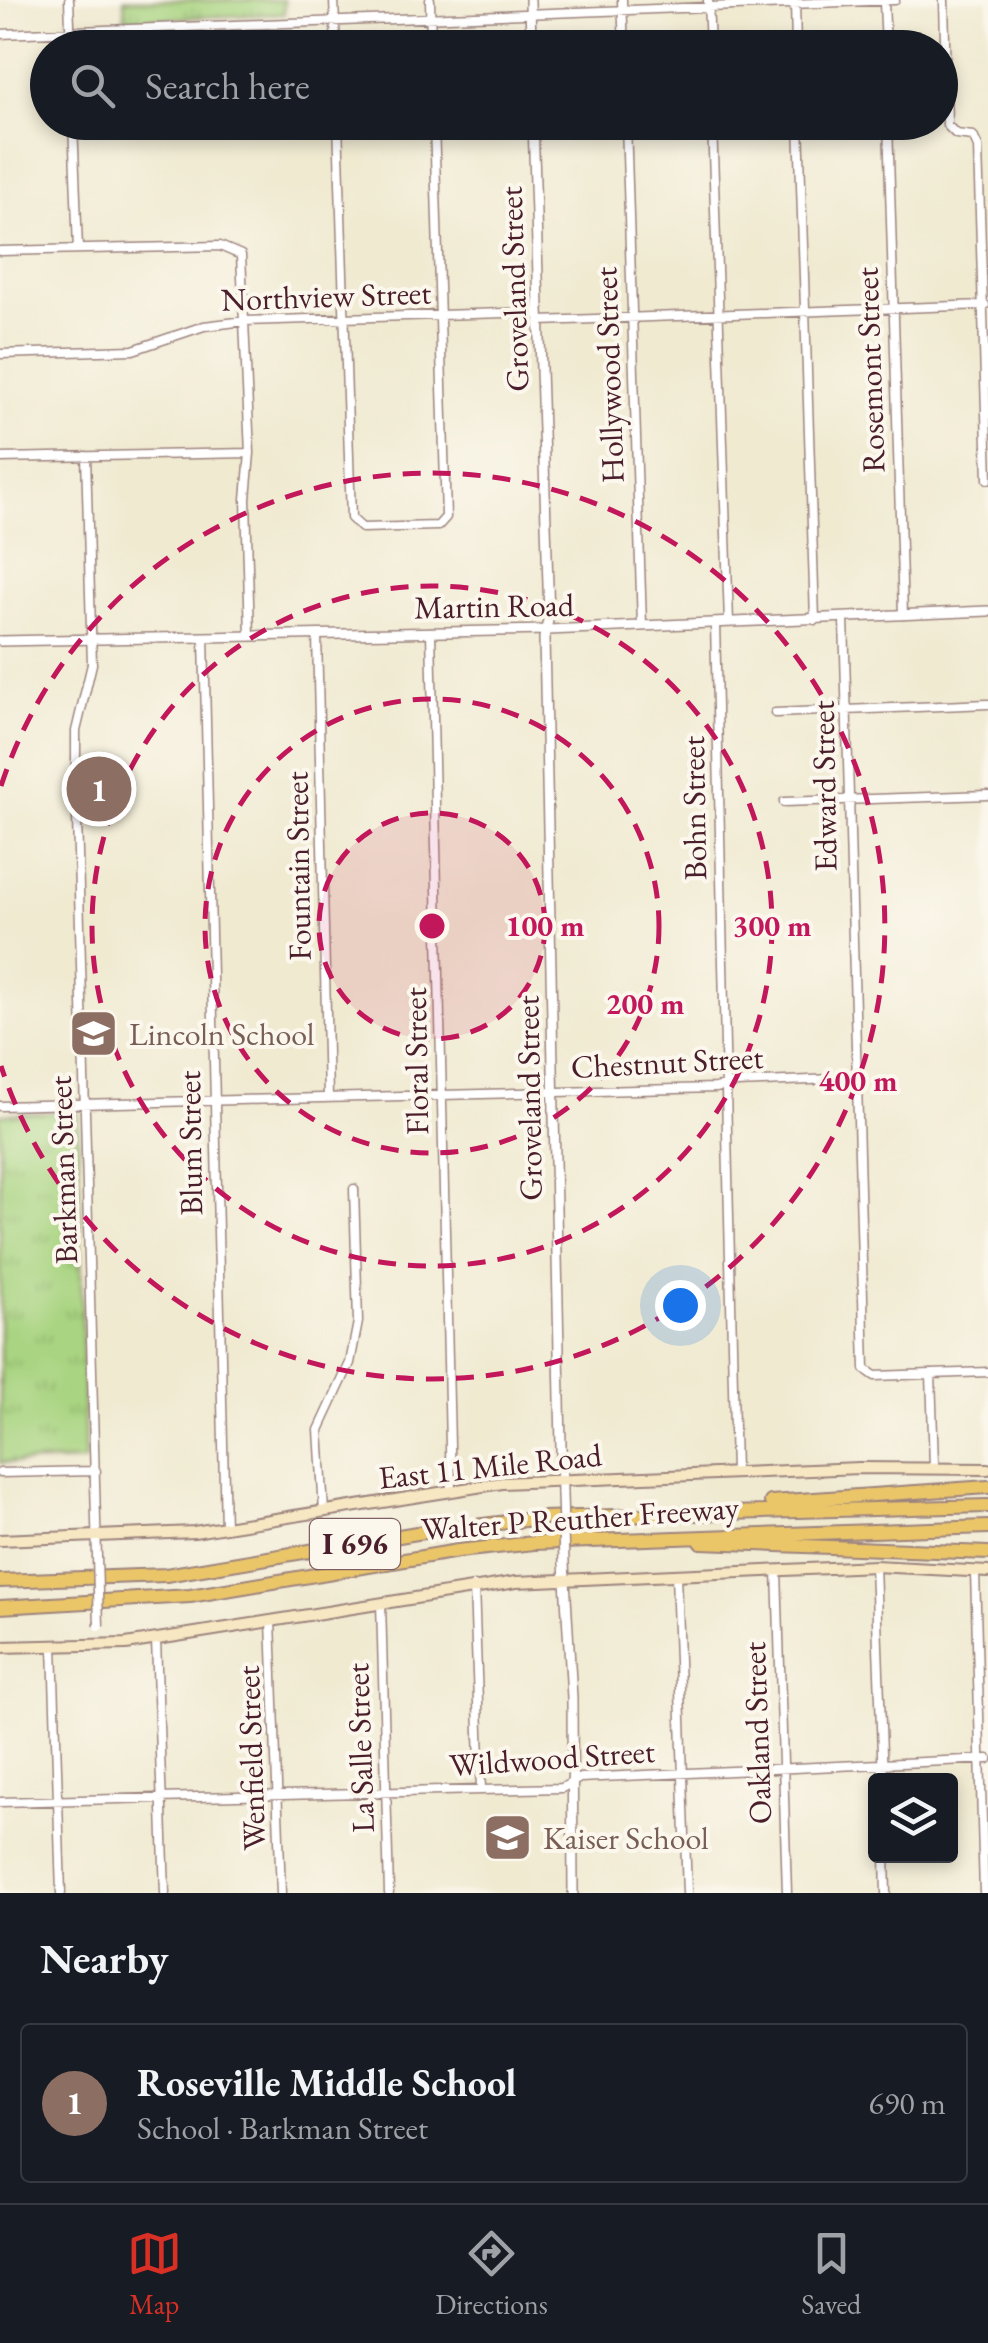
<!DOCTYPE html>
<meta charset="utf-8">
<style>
body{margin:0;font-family:"EB Garamond",serif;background:#20242c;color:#f1f3f6}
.controls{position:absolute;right:30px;bottom:30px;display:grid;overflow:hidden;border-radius:10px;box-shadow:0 5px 15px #0003}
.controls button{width:90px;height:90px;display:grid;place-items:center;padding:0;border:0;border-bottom:2px solid #363941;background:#171b24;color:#f1f3f6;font:50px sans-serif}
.you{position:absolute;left:680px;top:1305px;width:35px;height:35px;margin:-25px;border:8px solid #fff;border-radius:50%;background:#1a73e8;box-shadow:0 0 0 15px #1a73e833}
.badge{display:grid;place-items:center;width:65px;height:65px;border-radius:50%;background:#d93025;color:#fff;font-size:32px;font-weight:700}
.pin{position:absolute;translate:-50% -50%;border:5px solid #fff;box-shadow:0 2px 10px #0006}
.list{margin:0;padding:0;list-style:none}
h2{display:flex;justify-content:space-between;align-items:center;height:130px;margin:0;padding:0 40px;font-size:42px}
h2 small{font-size:32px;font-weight:400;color:#9ea1a6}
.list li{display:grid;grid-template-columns:65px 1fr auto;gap:30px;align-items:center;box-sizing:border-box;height:160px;margin:0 20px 20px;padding:0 20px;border:2px solid #363941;border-radius:10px}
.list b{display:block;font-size:38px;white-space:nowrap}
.list p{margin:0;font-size:32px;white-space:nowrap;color:#9ea1a6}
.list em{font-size:32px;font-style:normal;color:#9ea1a6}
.icon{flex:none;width:55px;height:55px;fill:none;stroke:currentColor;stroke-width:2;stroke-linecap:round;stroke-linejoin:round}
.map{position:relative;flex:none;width:988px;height:1893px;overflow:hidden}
.search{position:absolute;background:#171b24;box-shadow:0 5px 15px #0003;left:30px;right:30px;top:30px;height:110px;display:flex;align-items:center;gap:25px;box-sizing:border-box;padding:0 35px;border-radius:55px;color:#9ea1a6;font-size:38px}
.sheet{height:310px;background:#171b24}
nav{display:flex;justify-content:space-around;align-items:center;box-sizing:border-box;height:140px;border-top:2px solid #363941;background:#171b24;font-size:28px;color:#9ea1a6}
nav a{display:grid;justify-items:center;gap:5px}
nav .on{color:#d93025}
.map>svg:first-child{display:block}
.park{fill:url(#park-tufts);stroke:#7a7a56;stroke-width:2.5}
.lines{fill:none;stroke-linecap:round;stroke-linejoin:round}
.minor-casing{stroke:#9d847e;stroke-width:11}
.tertiary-casing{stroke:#9d847e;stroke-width:12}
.secondary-casing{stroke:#9d847e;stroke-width:14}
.motorway-casing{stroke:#9d847e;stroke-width:16}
.minor{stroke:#fff;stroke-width:8}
.tertiary{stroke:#fff;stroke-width:9}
.secondary{stroke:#f7e8c3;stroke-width:10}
.motorway{stroke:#ebc669;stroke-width:12}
.minor-bridge-casing{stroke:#9d847e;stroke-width:11;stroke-linecap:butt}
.tertiary-bridge-casing{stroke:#9d847e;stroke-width:12;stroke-linecap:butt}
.minor-bridge{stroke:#fff;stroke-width:8}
.tertiary-bridge{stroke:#fff;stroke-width:9}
.ring{fill:none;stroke:#c2185b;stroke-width:5;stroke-dasharray:18 12}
.labels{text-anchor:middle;stroke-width:8;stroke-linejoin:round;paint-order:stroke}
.shield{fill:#fbf7ec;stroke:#7f6065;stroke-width:2.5}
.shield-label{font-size:30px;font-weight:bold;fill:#4a1f2b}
.street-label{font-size:32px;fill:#4a1f2b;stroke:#fbf7ec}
.education-label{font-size:32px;fill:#785e54;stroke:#fbf7ec;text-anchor:start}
.centre{fill:#c2185b;stroke:#fbf7ec;stroke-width:5}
.ring-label{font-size:30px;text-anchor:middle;font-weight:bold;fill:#c2185b;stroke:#fbf7ec;stroke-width:8;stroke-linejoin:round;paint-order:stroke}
</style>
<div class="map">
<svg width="988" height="1893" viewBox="0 0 988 1893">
<defs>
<pattern id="park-tufts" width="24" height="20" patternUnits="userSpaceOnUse" patternTransform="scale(2.5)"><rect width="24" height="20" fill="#a9d481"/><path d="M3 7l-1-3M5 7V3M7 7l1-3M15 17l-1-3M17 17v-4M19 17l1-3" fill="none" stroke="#93b670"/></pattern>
</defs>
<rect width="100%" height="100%" fill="#fbf7ec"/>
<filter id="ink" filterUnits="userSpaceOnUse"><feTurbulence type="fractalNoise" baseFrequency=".01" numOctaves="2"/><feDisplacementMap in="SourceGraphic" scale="20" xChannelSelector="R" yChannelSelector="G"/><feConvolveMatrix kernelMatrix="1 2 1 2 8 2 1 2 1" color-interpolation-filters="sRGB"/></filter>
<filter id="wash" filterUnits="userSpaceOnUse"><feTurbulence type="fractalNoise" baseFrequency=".0048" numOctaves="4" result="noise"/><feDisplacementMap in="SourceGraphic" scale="40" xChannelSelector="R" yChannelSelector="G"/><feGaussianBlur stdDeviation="2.25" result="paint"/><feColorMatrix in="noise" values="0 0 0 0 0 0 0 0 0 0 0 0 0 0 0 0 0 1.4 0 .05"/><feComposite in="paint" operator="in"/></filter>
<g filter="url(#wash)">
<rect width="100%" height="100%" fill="#f0ead1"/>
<path class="park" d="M124 0H284V14L125 20Z
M78 1112 85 1461 0 1463V1114Z"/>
</g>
<g filter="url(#ink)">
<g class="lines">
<defs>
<path id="minor" d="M69 0 71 48
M334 0 336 48
M430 0 431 48
M622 0 624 48
M708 0 710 48
M944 0 947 125 956 134 973 136 978 147 988 479
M795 2 796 48
M884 2 886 48
M0 34 895 0
M73 122 78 249
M338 122 351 518 362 528 438 526 446 517 434 122
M626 122 642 626
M712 122 729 622
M799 122 815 620
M888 122 903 615
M0 251 220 246 241 255 250 453 246 499 250 636
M540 321 985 305
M0 354 133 350 204 326 245 321 539 312
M86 456 92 664 76 731V779L97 1557
M0 458 250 453
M844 618 865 1369 875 1376 988 1372
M715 623 735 1472
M431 632 451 1489
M317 635 328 1097
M204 637 225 1528
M775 713 988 704
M784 802 988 795
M0 1106 716 1088 736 1083 857 1078
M931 1374 934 1466
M0 1473 96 1471
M324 1512 319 1430 350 1363 358 1322 354 1189
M875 1566 883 1780
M777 1570 787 1893
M975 1571 984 1893
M676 1574 687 1893
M474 1586 481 1790
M381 1603 389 1893
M271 1621 281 1893
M156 1640 165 1893
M53 1646 61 1893
M0 1802 562 1788 580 1778 988 1759
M885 1856 886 1893"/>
<path id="tertiary" d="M530 0 531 48
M533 122 549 616 544 638 562 1494
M0 641 548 630 988 611
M564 1563 572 1698 573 1893"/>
<path id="secondary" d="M0 1540 194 1532 502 1483 859 1468 988 1469
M0 1647 126 1644 516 1582 875 1566 988 1572"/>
<path id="motorway" d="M771 1502 988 1487
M701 1542 988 1553
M0 1581 166 1575 417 1533 541 1518 988 1506
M0 1607 190 1596 458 1551 534 1543 988 1527"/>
</defs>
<use href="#minor" class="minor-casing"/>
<use href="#tertiary" class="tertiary-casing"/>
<use href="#secondary" class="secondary-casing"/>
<use href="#motorway" class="motorway-casing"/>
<use href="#minor" class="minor"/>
<use href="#tertiary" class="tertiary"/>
<use href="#secondary" class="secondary"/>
<use href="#motorway" class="motorway"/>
<defs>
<path id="minor-bridge" d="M97 1557 99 1626"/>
<path id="tertiary-bridge" d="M562 1494 564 1563"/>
</defs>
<use href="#minor-bridge" class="minor-bridge-casing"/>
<use href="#tertiary-bridge" class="tertiary-bridge-casing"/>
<use href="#minor-bridge" class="minor-bridge"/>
<use href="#tertiary-bridge" class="tertiary-bridge"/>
</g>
</g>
<circle cx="432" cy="926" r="113" fill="#c2185b" fill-opacity=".12"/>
<g class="ring">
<circle cx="432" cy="926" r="113"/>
<circle cx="432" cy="926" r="227"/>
<circle cx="432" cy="926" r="340"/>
<path d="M1 786A453 453 0 1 1 1 1066"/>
</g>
<defs>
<symbol id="school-square" viewBox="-11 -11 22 22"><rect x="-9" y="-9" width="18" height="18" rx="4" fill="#8d6e63" stroke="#fbf7ec"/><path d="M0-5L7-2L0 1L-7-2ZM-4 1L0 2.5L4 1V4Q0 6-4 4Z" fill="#fff"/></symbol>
</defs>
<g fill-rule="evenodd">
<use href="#school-square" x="66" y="1006" width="55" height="55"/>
<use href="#school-square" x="480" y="1810" width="55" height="55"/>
</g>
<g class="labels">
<rect class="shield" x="310" y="1519" width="90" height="50" rx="8"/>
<g class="shield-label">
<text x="355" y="1554">I 696</text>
</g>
<g class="street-label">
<text transform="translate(514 289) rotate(-92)" y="11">Groveland Street</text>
<text transform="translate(326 296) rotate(-2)" y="11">Northview Street</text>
<text transform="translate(870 370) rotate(-92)" y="11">Rosemont Street</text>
<text transform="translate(609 375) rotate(-92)" y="11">Hollywood Street</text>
<text transform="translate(494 606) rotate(-1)" y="11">Martin Road</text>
<text transform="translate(824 786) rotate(-91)" y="11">Edward Street</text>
<text transform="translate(694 808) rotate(-91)" y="11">Bohn Street</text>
<text transform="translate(298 866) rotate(-91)" y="11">Fountain Street</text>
<text transform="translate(416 1061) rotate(-91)" y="11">Floral Street</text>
<text transform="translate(667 1062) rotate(-3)" y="11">Chestnut Street</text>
<text transform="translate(529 1098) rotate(-91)" y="11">Groveland Street</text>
<text transform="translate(190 1143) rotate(-91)" y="11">Blum Street</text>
<text transform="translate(63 1170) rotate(-92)" y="11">Barkman Street</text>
<text transform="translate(490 1466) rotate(-6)" y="11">East 11 Mile Road</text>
<text transform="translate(580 1518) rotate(-4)" y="11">Walter P Reuther Freeway</text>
<text transform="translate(757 1733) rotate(-92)" y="11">Oakland Street</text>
<text transform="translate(360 1748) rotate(-92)" y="11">La Salle Street</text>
<text transform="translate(251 1758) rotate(-92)" y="11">Wenfield Street</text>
<text transform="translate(552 1758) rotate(-4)" y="11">Wildwood Street</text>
</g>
<g class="education-label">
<text x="129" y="1045">Lincoln School</text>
<text x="543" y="1849">Kaiser School</text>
</g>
</g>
<circle cx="432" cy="926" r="15" class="centre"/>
<g class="ring-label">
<text x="545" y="936">100 m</text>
<text x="772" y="936">300 m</text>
<text x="645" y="1014">200 m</text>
<text x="858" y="1091">400 m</text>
</g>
</svg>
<div class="controls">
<button><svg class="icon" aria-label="layers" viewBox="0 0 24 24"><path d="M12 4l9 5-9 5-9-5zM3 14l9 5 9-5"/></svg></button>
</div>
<div class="you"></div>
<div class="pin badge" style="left:99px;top:789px;background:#8d6e63">1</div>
<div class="search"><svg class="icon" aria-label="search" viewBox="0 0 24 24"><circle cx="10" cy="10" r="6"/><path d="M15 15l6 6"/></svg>Search here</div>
</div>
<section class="sheet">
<h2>Nearby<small></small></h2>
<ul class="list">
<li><span class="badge" style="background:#8d6e63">1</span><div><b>Roseville Middle School</b><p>School · Barkman Street</p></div><em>690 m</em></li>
</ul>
</section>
<nav>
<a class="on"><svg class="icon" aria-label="map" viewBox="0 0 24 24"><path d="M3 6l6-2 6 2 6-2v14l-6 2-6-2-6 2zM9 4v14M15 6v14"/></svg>Map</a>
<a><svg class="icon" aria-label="directions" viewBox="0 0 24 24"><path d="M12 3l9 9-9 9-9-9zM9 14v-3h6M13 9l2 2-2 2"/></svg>Directions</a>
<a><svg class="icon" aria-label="saved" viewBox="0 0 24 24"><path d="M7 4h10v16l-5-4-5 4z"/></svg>Saved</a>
</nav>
